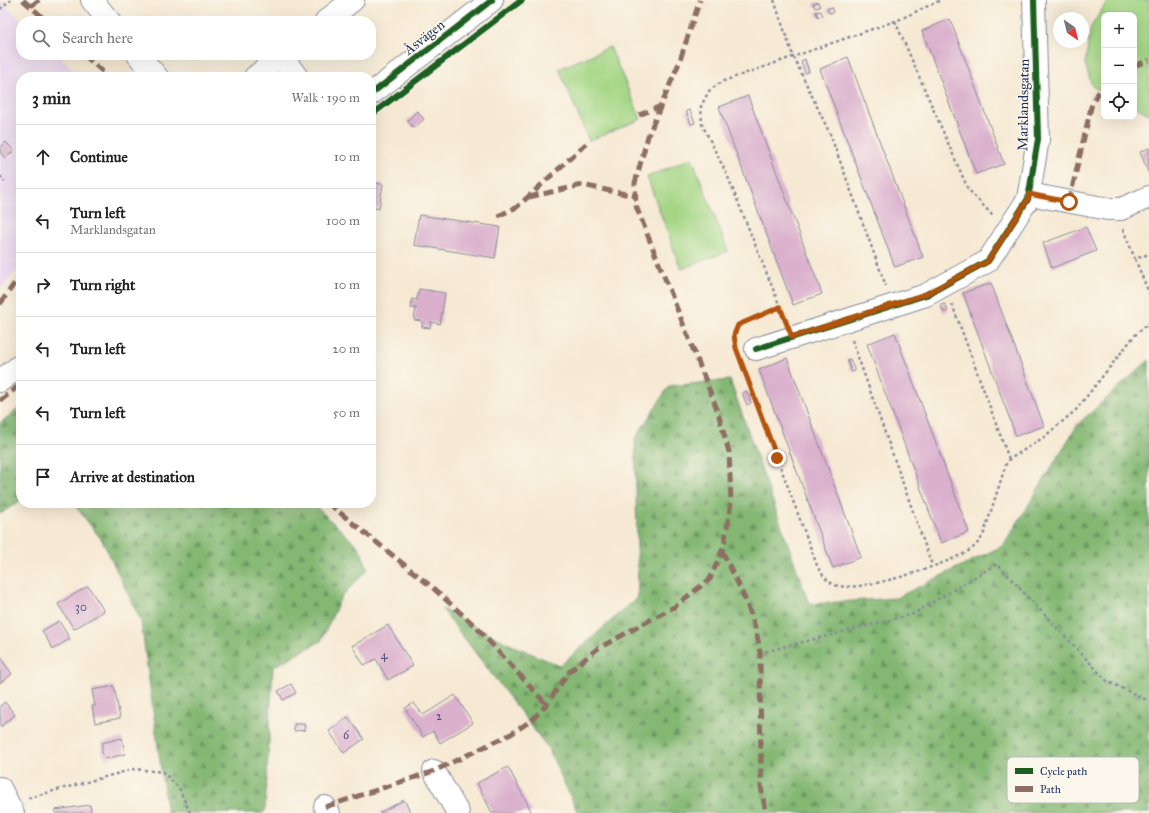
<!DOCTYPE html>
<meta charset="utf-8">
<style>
body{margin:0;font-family:"IM FELL Great Primer",serif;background:#f2f2f2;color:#222}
.controls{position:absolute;right:12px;top:12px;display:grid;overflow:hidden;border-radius:8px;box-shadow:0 4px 16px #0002}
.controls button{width:36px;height:36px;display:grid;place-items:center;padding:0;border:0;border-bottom:1px solid #e0e0e0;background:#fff;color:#222;font:20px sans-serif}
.compass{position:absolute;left:1053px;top:12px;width:36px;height:36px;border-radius:50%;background:#fff;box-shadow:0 4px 16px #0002;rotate:145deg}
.stop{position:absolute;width:12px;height:12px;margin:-9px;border:3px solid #b45309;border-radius:50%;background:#fff}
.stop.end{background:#b45309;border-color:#fff;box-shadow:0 1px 4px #0008}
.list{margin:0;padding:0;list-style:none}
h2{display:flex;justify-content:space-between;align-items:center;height:52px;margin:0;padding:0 16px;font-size:17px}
h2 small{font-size:13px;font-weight:400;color:#767676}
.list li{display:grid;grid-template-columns:26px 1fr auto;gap:12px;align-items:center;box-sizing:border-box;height:64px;padding:0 16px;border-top:1px solid #e0e0e0}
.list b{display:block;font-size:15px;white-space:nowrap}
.list p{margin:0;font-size:13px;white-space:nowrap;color:#767676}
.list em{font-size:13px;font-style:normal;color:#767676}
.icon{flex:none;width:22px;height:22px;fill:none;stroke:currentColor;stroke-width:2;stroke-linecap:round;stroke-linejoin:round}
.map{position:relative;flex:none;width:1149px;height:813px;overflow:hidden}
.search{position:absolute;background:#fff;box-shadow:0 4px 16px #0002;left:16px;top:16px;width:360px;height:44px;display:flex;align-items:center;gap:10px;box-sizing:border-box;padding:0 14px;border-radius:16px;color:#767676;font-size:15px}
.panel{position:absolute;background:#fff;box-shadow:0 4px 16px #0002;left:16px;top:72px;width:360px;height:436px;border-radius:16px}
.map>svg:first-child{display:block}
.built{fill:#e7d2ef}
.green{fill:#a4d685;stroke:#608272}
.forest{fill:url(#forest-firs);stroke:#4f7368}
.building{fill:#dab0cd}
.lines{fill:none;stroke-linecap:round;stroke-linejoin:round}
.minor-casing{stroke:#888c98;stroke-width:24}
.path{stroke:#888c98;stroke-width:2.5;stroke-dasharray:3 3;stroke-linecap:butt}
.minor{stroke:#fff;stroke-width:22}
.quiet{stroke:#8d6e63;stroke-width:5;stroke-dasharray:10 5;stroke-linecap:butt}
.cycleway-casing{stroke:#fbf7ec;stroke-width:8}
.cycleway{stroke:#1b5e20;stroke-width:6}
.route{stroke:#b45309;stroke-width:5}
.labels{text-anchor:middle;stroke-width:3;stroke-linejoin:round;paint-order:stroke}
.number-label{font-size:12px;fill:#4b4f7a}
.street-label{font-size:14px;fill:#1b2f5e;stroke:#fbf7ec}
.key{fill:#fbf7ec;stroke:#b8bbc1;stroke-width:1}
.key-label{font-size:11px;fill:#1b2f5e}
</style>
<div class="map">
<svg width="1149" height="813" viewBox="0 0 1149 813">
<defs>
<pattern id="forest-firs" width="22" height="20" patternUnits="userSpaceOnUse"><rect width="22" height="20" fill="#83b772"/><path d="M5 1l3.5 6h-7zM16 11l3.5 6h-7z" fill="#6a9561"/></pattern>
</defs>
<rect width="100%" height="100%" fill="#fbf7ec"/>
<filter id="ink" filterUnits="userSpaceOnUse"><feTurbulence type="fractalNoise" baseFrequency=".025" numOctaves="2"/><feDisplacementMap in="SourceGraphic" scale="8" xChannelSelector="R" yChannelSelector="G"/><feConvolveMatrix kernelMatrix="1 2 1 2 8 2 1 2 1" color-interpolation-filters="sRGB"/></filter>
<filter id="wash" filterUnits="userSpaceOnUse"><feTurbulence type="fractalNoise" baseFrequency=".012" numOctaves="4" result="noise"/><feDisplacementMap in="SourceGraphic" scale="16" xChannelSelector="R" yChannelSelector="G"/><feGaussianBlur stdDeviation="0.9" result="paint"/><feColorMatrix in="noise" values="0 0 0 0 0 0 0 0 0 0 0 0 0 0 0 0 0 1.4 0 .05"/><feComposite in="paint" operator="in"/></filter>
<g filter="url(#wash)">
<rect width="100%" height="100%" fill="#f6e9d3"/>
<path class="built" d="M0 0 22 21 21 55H58L81 77H21V265L0 290Z"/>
<path class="green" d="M1108 0H1149V114L1134 106V15H1104V93L1092 86 1085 63 1091 27Z
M610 47 641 119 589 141 559 69Z
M692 158 728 251 681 269 647 177Z"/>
<path class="forest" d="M1149 360V813H578L548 748 442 609 507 643 560 666 638 597 635 439 669 386 730 380 809 604 896 598 1004 545 1078 424Z
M21 407V500L0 514V423Z
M73 503H312L359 547 368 569 341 597 321 641 273 667 265 811 263 813H167L141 621 102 540Z"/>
<g id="blocks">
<path class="building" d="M818 2 820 7 815 8 813 4Z
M832 7 834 12 829 13 827 9Z
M821 11 823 16 818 17 816 12Z
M950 19 1004 164 976 174 922 31Z
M848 57 923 257 895 267 820 69Z
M805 59 809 72 805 73 801 61Z
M748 96 822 294 793 305 719 107Z
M690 110 695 123 691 124 686 111Z
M417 111 424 119 414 128 407 121Z
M6 142 14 151 5 158 0 152V148Z
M1149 148V174L1140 152Z
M371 183 383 184 379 209 371 207Z
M419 215 500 227 495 258 414 245Z
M1086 227 1096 251 1052 268 1043 243Z
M991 283 1044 426 1016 436 963 293Z
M419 289 445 293 440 324 431 322 430 328 422 327V321L414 320 416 308H411L412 299 417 300Z
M945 304 948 311 943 312 941 305Z
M895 333 969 532 941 543 867 344Z
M787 358 861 557 833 568 759 370Z
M850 359 855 371 852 372 847 360Z
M747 391 751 403 747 405 742 393Z
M88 586 104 611 74 629 58 604Z
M59 621 70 639 53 649 42 631Z
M388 625 413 666 388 680 376 659 364 665 352 646Z
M0 657 12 674 0 683Z
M291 684 296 693 283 700 278 691Z
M114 686 120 718 95 723 92 706H95L92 690Z
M455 695 473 723 440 743 433 731 423 737 405 708 414 703 423 715Z
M5 702 15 715 0 727V706Z
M348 717 364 739 344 753 329 731Z
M294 724H304L305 730 294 731Z
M122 738 125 754 105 759 102 752V743Z
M508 767 527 803 532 813H492L477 783Z
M404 800 411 813H379Z
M90 805 91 813H55V810Z"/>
</g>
</g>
<g filter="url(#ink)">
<use href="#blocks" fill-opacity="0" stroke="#888c98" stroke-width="1"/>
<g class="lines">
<defs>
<path id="minor" d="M92 0 109 21
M326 21 353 0
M138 55 157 77
M281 56 297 77
M255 77 282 55
M371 94 492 0
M1029 194 1108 209H1121L1149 197
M756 349 926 295 988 261 1028 199 1038 139 1034 0
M0 381 21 365
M434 771 458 813
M0 788 13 813
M325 807 329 813"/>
</defs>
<use href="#minor" class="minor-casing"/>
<path class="path" d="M774 0 793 56 830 134 886 286
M0 9 11 0
M895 21 968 189 993 216
M0 176 5 182
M1123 229 1135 259 1149 254
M1135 259 1149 293
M952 304 1009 459
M785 319 728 177 702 124 701 106 709 91 721 82 898 20 941 0
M852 340 932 565
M736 344 734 335 738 325 781 307
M743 366 818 568C823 575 826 581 835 585 859 594 948 564 970 550 976 546 979 541 983 536L1007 461 1044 437 1076 410 1135 335 1149 323
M760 653 913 614 997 564 1107 681 1149 701
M28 798 134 769 163 772 179 788 190 813"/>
<use href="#minor" class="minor"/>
<path class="quiet" d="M23 0 47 21
M31 6 39 0
M84 55 109 77
M1134 66 1149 60
M639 115 661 106
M529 197 582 185 635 196
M1069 202 1092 103 1104 84
M498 216 517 207 589 141
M0 304 21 274
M0 401 21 384
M328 503 433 588 476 627 546 704
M722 551C738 583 756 617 760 653L761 787 766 813
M325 807 434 771 511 734 532 720 546 705 569 672 597 649 674 607 710 579 724 546 731 503 729 452 717 409 636 206 635 183 648 136 679 63 700 0"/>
<defs>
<path id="cycleway" d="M371 94 492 0
M371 115 522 0
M756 349 926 295 988 261 1028 199 1038 139 1034 0"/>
</defs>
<use href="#cycleway" class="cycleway-casing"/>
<use href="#cycleway" class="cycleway"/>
</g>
</g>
<g class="lines" filter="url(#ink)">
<path class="route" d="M777 458 736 348 734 335 738 325 780 307 792 337 926 294 988 261 1028 199 1029 194 1069 202"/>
</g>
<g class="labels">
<g class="number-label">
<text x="81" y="611">30</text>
<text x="384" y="659">4</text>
<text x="439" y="720">2</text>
<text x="346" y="739">6</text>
</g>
<g class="street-label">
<text transform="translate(424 37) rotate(-38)" y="5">Åsvägen</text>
<text transform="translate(1023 105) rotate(-89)" y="5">Marklandsgatan</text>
</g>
</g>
<rect x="1007" y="757" width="132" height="46" rx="6" class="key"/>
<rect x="1015" y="768" width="18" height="6" fill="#1b5e20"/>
<rect x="1015" y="786" width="18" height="6" fill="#8d6e63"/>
<g class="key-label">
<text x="1040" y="775">Cycle path</text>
<text x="1040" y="793">Path</text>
</g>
</svg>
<div class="controls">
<button>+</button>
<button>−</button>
<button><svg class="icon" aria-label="locate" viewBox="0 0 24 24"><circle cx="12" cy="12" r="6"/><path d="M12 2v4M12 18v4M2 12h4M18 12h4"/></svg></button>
</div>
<svg class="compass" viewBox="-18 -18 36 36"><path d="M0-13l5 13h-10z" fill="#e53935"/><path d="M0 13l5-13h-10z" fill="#767676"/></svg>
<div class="stop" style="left:1069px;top:202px"></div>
<div class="stop end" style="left:777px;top:458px"></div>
<div class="search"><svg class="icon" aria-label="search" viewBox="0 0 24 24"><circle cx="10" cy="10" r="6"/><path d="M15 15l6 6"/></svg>Search here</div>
<section class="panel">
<h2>3 min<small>Walk · 190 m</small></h2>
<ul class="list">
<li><svg class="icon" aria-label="ahead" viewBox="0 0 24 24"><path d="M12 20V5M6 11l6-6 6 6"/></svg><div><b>Continue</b></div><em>10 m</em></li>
<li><svg class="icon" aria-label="left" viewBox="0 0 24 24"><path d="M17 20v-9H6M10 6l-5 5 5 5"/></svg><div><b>Turn left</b><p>Marklandsgatan</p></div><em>100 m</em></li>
<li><svg class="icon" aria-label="right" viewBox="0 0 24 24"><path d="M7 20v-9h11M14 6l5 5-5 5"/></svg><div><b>Turn right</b></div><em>10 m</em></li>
<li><svg class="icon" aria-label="left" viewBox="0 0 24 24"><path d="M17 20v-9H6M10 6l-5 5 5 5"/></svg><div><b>Turn left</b></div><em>20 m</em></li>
<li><svg class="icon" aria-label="left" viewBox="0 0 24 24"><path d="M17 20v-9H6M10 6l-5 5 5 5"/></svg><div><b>Turn left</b></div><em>50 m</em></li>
<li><svg class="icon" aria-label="arrive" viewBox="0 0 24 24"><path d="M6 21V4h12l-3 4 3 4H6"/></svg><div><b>Arrive at destination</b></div></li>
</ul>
</section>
</div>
